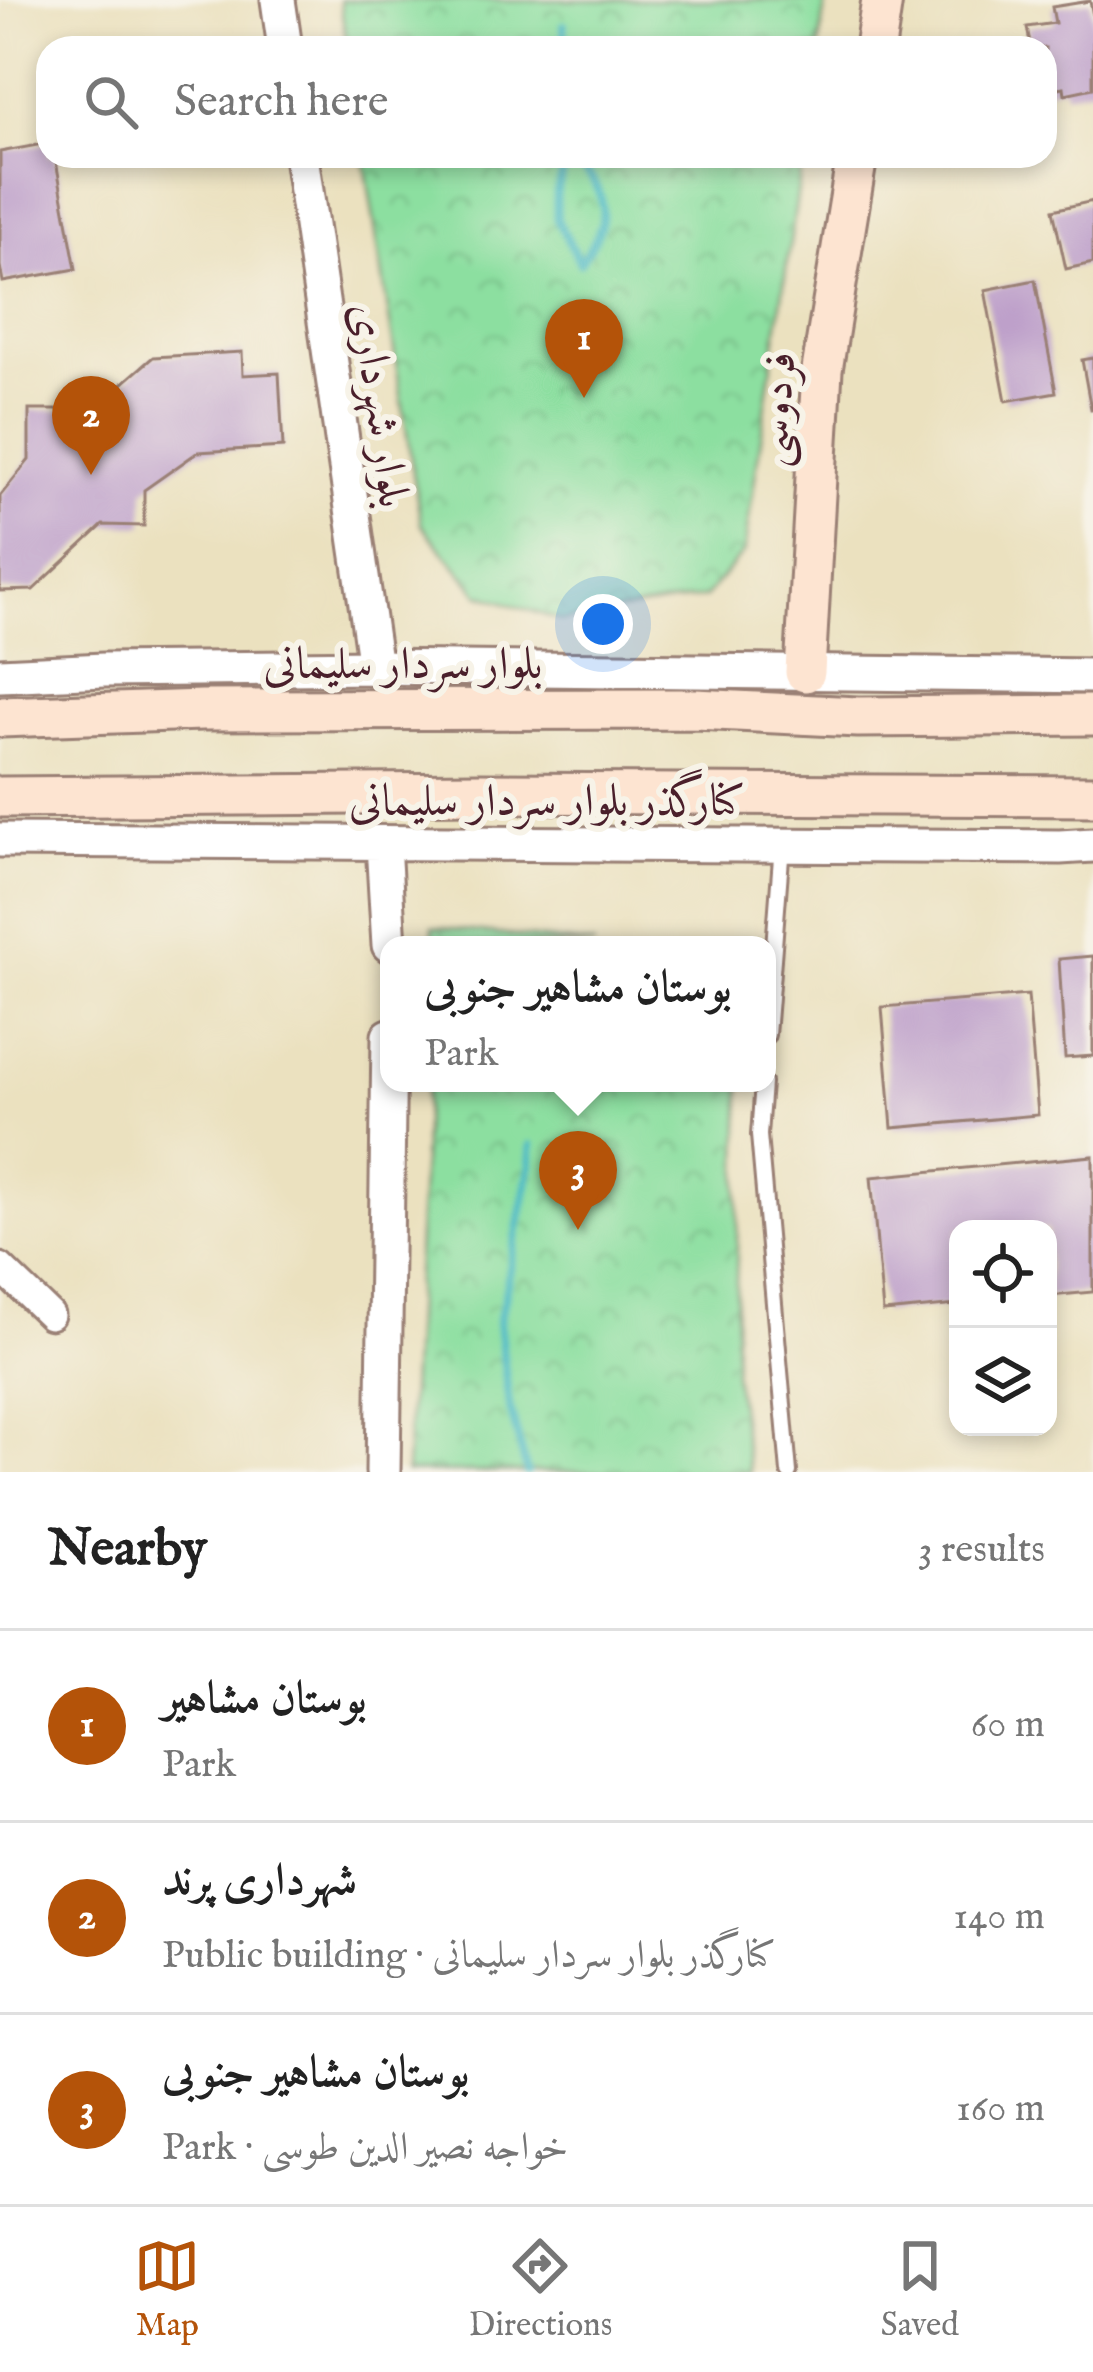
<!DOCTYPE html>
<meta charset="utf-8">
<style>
body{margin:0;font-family:"IM FELL English",Amiri,serif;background:#f6f6f6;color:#222}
.controls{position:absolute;right:36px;bottom:36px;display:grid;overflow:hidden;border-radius:24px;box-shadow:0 6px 18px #0003}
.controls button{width:108px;height:108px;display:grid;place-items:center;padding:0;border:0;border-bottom:3px solid #e0e0e0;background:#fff;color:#222;font:60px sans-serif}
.you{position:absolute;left:603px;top:624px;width:42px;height:42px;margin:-30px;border:9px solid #fff;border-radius:50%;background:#1a73e8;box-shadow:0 0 0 18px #1a73e833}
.badge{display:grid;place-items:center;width:78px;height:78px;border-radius:50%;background:#b45309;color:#fff;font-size:39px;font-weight:700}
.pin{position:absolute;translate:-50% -99px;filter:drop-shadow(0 3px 6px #0008)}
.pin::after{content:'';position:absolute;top:63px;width:42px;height:36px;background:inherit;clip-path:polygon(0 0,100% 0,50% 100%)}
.popup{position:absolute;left:380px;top:936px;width:396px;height:156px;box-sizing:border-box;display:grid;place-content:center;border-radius:24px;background:#fff;filter:drop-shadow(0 3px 9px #0005);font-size:39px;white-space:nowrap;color:#767676}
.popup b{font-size:45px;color:#222}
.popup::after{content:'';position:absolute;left:50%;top:100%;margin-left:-24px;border:24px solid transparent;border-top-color:#fff}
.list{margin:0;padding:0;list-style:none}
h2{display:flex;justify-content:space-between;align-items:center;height:156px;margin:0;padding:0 48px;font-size:51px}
h2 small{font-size:39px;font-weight:400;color:#767676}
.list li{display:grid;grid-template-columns:78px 1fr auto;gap:36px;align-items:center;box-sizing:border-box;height:192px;padding:0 48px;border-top:3px solid #e0e0e0}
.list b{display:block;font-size:45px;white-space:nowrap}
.list p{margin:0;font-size:39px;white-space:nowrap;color:#767676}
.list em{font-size:39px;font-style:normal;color:#767676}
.icon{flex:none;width:66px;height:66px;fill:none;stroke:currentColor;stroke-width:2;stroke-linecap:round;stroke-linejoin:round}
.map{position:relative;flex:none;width:1093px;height:1472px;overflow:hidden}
.search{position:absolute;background:#fff;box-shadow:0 6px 18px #0003;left:36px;right:36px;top:36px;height:132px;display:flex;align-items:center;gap:30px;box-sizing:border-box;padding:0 42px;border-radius:36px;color:#767676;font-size:45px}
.sheet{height:732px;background:#fff}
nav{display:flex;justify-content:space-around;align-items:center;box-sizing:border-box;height:168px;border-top:3px solid #e0e0e0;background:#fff;font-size:33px;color:#767676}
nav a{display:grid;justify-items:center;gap:6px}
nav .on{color:#b45309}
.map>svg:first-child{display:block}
.park{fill:url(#park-crowns);stroke:#6b7f66;stroke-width:3}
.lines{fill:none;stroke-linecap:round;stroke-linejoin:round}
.stream{stroke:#4dbbc5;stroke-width:8}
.building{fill:#bea0ca}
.service-casing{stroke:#9a8075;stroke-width:20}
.minor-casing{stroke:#9a8075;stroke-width:33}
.tertiary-casing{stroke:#9a8075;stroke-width:39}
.secondary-casing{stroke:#9a8075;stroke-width:45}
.service{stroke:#fff;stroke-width:14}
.minor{stroke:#fff;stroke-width:27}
.tertiary{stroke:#fff;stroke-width:33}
.secondary{stroke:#fde4d1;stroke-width:39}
.labels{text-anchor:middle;stroke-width:12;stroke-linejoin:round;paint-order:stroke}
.street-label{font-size:45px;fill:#4a1f2b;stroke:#f7f3e8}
</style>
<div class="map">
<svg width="1093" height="1472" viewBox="0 0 1093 1472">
<defs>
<pattern id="park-crowns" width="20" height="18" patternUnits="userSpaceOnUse" patternTransform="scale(3)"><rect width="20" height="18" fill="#8cdfa0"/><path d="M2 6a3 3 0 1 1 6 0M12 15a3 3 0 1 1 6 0" fill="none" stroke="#7abf8a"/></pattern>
</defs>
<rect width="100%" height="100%" fill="#f7f3e8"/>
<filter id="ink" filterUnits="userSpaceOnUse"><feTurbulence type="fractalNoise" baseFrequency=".00833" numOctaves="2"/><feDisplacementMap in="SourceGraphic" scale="24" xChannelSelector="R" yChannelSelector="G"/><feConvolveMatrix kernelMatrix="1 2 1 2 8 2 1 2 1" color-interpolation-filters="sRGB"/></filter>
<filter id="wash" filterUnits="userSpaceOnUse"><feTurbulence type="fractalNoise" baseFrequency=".004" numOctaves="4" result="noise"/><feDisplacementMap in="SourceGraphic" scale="48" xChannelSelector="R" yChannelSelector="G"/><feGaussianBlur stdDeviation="2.7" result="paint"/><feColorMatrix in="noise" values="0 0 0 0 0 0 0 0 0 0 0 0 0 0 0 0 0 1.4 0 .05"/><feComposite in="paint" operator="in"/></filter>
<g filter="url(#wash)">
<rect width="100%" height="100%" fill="#ebe1bf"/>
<path class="park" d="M340 0H826L819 48H347Z
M364 156H803L744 552 705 597 562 621 479 594 421 524Z
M433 927 595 945H433Z
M426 1083H741L734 1372 749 1472H406Z"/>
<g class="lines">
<path class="stream" d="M564 25 565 48
M568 157 556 194 557 220 580 263
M568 158C593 171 609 200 600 227 597 240 586 252 580 263
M527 1472 509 1405 499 1323 531 1165V1145"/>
</g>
<g id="blocks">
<path class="building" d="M1090 1 1093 16V88L1065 94 1064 87 1045 90V48H1031L1027 27 1055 23 1052 7Z
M48 143V156H55L76 269 3 282 0 266V152Z
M1093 201V263L1066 269 1053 210Z
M1035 280 1056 392 1006 401 985 290Z
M242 352 243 375 279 373 283 447 198 452 144 490V526L103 525 33 590 0 591V496L29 460V410H92L153 357Z
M1093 358V409H1091L1082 360Z
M1093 956V1056L1065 1058 1059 959Z
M1028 995 1038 1115 892 1128 882 1007Z
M1093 1156V1292L1048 1296V1229H958V1305L883 1312 871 1177Z"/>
</g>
</g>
<g filter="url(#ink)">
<use href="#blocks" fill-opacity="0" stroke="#9a8075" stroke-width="3"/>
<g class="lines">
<defs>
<path id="service" d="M767 1035 782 845
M763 1083 759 1135 789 1472"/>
<path id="minor" d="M0 1267 50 1315"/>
<path id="tertiary" d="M278 0 285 48
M301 156 375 667
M0 675 104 670 375 667 1093 676
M0 840 1060 847 1093 845
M383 844 389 945
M383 1472 389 1036"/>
<path id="secondary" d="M875 48 882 0
M805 672 822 370 857 156
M0 717 202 710 695 709 858 717 1093 715
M0 797 480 793 1093 796"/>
</defs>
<use href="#service" class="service-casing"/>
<use href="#minor" class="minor-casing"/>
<use href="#tertiary" class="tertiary-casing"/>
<use href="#secondary" class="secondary-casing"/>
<use href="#service" class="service"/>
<use href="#minor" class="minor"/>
<use href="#tertiary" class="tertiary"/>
<use href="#secondary" class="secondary"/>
</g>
</g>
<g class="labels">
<g class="street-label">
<text transform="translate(382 405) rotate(82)" y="16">بلوار شهرداری</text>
<text transform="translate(774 409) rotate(-85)" y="16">فردوسی</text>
<text x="403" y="678">بلوار سردار سلیمانی</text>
<text x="547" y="815">کنارگذر بلوار سردار سلیمانی</text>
</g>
</g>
</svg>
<div class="controls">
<button><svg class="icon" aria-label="locate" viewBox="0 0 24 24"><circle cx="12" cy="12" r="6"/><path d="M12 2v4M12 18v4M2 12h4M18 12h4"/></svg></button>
<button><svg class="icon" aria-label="layers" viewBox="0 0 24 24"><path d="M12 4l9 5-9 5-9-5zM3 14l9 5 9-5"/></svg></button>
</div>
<div class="you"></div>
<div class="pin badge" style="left:584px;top:398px">1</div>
<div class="pin badge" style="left:91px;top:475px">2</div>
<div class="pin badge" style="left:578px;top:1230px">3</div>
<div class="popup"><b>بوستان مشاهیر جنوبی</b>Park</div>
<div class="search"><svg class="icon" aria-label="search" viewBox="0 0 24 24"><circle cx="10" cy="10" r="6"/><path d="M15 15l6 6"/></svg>Search here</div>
</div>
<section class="sheet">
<h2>Nearby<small>3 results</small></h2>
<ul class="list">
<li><span class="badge">1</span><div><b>بوستان مشاهیر</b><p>Park</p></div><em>60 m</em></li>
<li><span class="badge">2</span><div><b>شهرداری پرند</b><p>Public building · کنارگذر بلوار سردار سلیمانی</p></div><em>140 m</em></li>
<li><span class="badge">3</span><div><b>بوستان مشاهیر جنوبی</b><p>Park · خواجه نصیر الدین طوسی</p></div><em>160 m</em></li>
</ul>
</section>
<nav>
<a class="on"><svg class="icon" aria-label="map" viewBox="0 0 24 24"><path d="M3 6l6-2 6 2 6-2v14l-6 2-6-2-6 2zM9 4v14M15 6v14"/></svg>Map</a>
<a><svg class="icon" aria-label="directions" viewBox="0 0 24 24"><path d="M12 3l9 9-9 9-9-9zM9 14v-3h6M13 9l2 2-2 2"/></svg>Directions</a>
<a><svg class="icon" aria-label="saved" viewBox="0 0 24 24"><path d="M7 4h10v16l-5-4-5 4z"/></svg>Saved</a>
</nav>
